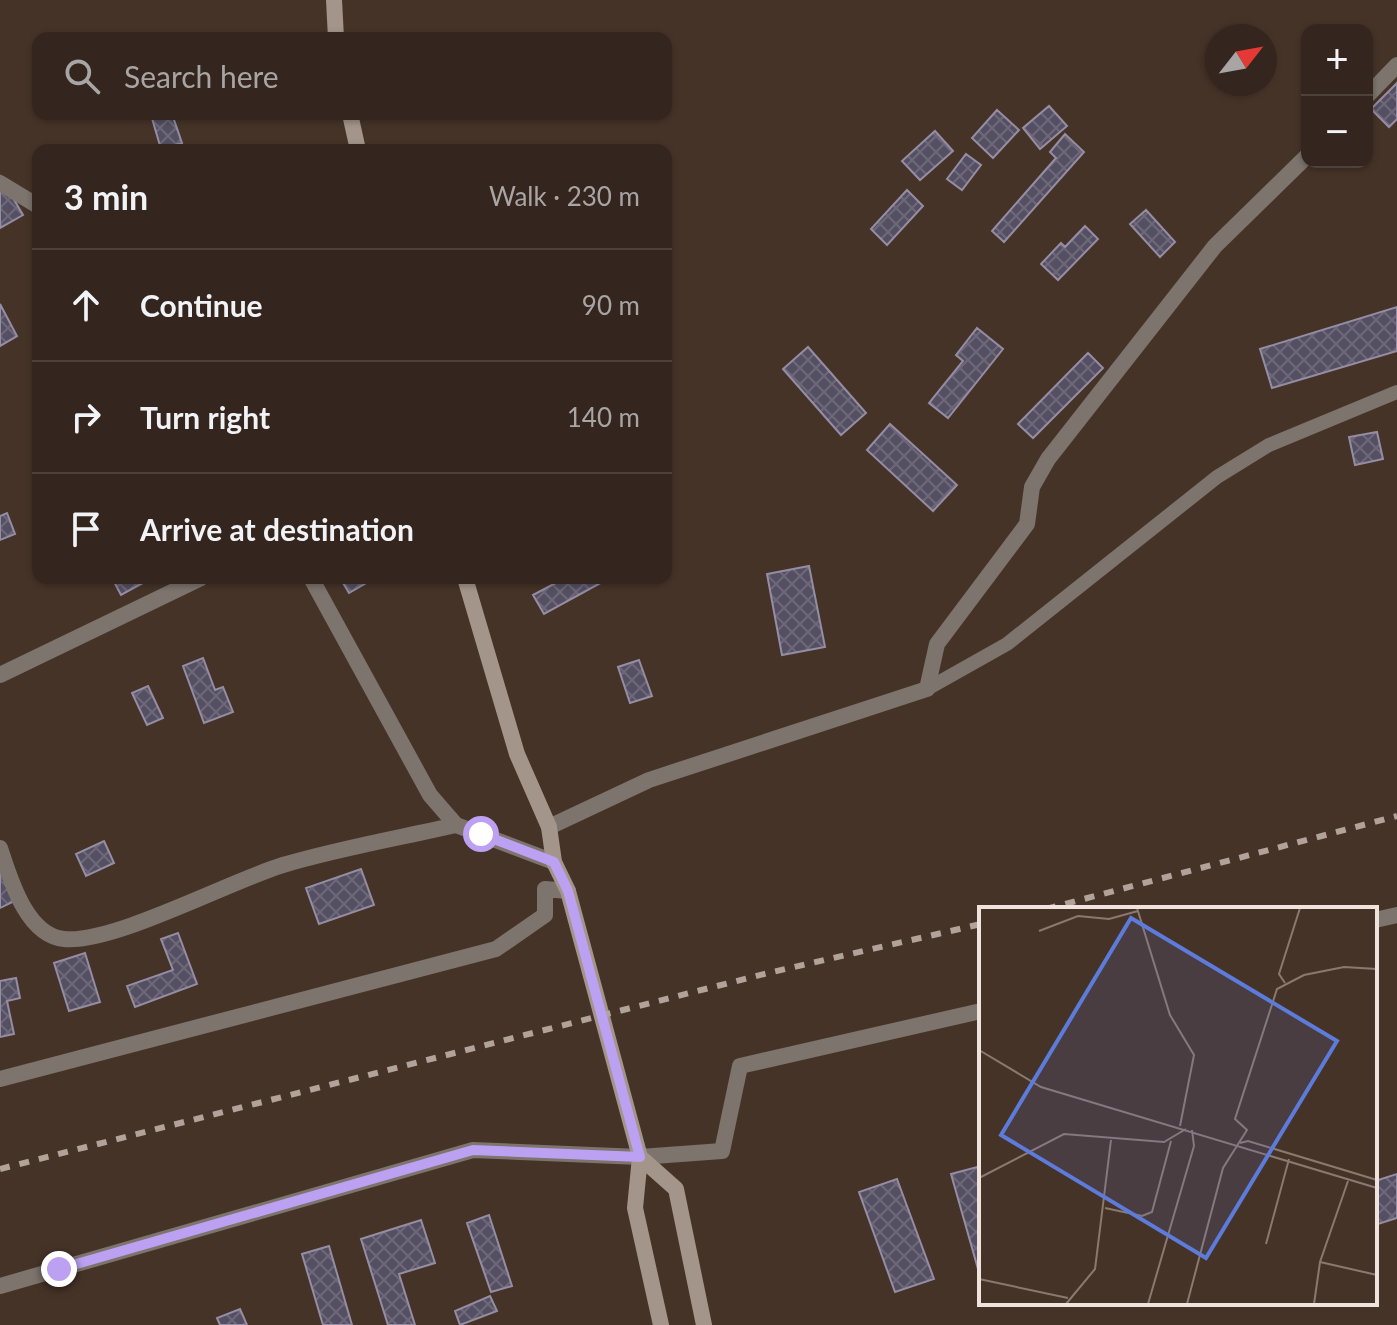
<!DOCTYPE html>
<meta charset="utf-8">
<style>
body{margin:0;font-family:Lato,sans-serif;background:#3c2e27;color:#f1f3f6}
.controls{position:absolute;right:24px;top:24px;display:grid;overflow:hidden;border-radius:16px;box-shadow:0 2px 6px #0004}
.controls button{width:72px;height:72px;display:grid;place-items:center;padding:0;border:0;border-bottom:2px solid #4e433c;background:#34261e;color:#f1f3f6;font:40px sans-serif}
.compass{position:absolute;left:1205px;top:24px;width:72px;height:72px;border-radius:50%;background:#34261e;box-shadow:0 2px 6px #0004;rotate:59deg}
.stop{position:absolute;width:24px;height:24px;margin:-18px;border:6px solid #bca0f2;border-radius:50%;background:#fff}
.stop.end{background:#bca0f2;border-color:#fff;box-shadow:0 2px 8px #0008}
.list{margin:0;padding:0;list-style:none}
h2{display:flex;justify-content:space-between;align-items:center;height:104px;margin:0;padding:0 32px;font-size:34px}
h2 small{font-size:26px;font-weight:400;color:#a9a5a4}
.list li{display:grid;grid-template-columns:52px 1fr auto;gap:24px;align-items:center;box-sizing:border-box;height:112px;padding:0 32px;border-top:2px solid #4e433c}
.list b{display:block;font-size:30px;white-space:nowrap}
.list em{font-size:26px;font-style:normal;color:#a9a5a4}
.icon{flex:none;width:44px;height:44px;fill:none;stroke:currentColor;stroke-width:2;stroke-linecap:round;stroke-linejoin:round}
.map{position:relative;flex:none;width:1397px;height:1325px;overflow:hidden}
.search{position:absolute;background:#34261e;box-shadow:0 2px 6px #0004;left:32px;top:32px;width:640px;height:88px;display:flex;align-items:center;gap:20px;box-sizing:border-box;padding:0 28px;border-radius:16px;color:#a9a5a4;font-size:30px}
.panel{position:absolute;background:#34261e;box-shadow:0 2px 6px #0004;left:32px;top:144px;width:640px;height:440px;border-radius:16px}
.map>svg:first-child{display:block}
.building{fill:url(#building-cross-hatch);stroke:#948da3;stroke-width:2}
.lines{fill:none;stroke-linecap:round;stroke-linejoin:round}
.lane{stroke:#7c746d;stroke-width:14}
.street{stroke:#7c746d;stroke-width:16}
.secondary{stroke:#a3958a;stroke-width:16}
.rail{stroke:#b1a29a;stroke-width:6;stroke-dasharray:10 10;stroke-linecap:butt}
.route{stroke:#bca0f2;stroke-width:10}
.inset-road{fill:none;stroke:#8a7970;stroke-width:2}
.view{fill:#5c7bda;fill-opacity:0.15;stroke:#5c7bda;stroke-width:4}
.inset-edge{fill:none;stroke:#f0e3dd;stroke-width:4}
</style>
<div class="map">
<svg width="1397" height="1325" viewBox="0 0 1397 1325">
<defs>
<pattern id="building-cross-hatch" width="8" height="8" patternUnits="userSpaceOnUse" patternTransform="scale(2)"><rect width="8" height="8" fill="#554f63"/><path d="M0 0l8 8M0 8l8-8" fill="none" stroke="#6e6879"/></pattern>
</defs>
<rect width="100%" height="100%" fill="#463328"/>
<path class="building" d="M1397 83V119L1389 127 1371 109Z
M1049 106 1067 126 1040 149 1023 128Z
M997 110 1019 130 993 158 972 138Z
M172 114 182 143 161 149 151 115Z
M935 131 953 151 920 180 902 161Z
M1065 134 1084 152 1004 242 992 231 1056 158 1050 152Z
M966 154 981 165 962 190 947 179Z
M0 176 23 215 0 228Z
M907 190 923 206 887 245 871 229Z
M1146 210 1175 242 1160 257 1130 224Z
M1085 226 1098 239 1058 280 1041 264 1061 243 1065 247Z
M0 304 17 336 0 346Z
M1397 307V351L1272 388 1260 349Z
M977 328 1003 349 948 418 929 403 963 361 956 355Z
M808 347 866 413 841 435 783 369Z
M1088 353 1103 368 1033 438 1018 424Z
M890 424 957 485 933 511 867 450Z
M1377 432 1383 459 1355 465 1349 437Z
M7 513 15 534 0 540V516Z
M809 566 825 647 782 655 767 574Z
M112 578H152L121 595Z
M340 578H375L349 593Z
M565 578 606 580 544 614 533 595Z
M203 658 215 690 223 687 233 712 204 723 183 666Z
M639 660 652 696 630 703 618 667Z
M148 686 163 718 147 725 132 693Z
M104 841 114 863 86 876 76 854Z
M0 844 25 896 0 908Z
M361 869 374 905 319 924 306 888Z
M178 933 197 984 135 1007 127 986 173 970 161 939Z
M85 953 100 1002 69 1011 54 963Z
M16 978 20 998 7 1001 14 1034 0 1037V981Z
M981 1166V1268L978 1269 951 1174Z
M1397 1174V1218L1375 1225V1181Z
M897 1179 934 1279 895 1292 859 1192Z
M489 1215 512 1286 491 1292 467 1223Z
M421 1220 435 1263 399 1274 415 1325H388L361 1239Z
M329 1246 352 1325H323L302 1254Z
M490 1296 497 1311 460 1325 455 1311Z
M240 1309 247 1325H220L217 1318Z"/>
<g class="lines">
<path class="lane" d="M927 689 1007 644 1217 477 1269 445 1397 392"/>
<path class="street" d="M1367 96 1397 65
M0 183 38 206
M311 578 430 795 456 825 554 862
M0 675 201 578
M549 827 649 780 927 689 937 644 1027 524 1032 487 1048 459 1215 246 1307 156
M0 848C10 878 26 935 64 939 113 944 230 881 283 865 340 848 399 838 456 825
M1375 920 1397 915
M0 1079 496 949 545 915V889L568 891
M0 1286 473 1150 640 1157 722 1151 740 1066 981 1011"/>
<path class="secondary" d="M334 0 336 38
M350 114 358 150
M465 578 517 754 549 827 554 862 568 891 640 1157 635 1208 661 1325
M640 1157 676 1189 704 1325"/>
<path class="rail" d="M1046 909 1397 816
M0 1169 768 973 981 924"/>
</g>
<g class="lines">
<path class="route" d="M59 1269 473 1150 640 1157 568 891 554 862 481 834"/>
</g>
<g transform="translate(979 907)">
<rect width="398" height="398" fill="#463328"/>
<path class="inset-road" d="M158 1 191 108 215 148 201 219M60 24 99 9 130 12 159 4M306 76 300 67 321 1M0 143 62 180 398 281M261 236 269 234 398 273M0 271 85 227 185 235 207 222M126 301 163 309 173 305 192 234M287 337 310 252M341 355 398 368M0 372 89 391M87 397 116 362 132 233M169 397 215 239 213 223M208 397 244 261 268 223 256 212 298 82 325 68 365 60 398 62M335 397 341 355 369 274"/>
<path class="view" d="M152 11 358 134 227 351 22 228Z"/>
<rect width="398" height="398" class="inset-edge"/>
</g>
</svg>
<div class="controls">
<button>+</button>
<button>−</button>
</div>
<svg class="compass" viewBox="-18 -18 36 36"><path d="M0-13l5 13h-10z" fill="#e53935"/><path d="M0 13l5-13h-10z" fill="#a9a5a4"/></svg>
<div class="stop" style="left:481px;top:834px"></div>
<div class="stop end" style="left:59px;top:1269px"></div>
<div class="search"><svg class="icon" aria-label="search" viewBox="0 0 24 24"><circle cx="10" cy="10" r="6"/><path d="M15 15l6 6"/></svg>Search here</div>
<section class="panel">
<h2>3 min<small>Walk · 230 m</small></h2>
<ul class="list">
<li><svg class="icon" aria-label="ahead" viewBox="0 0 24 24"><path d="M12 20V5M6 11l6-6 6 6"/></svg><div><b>Continue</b></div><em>90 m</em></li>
<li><svg class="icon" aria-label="right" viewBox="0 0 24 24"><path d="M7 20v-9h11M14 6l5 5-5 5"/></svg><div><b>Turn right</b></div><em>140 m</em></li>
<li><svg class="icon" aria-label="arrive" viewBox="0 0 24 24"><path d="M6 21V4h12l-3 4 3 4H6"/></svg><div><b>Arrive at destination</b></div></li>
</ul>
</section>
</div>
